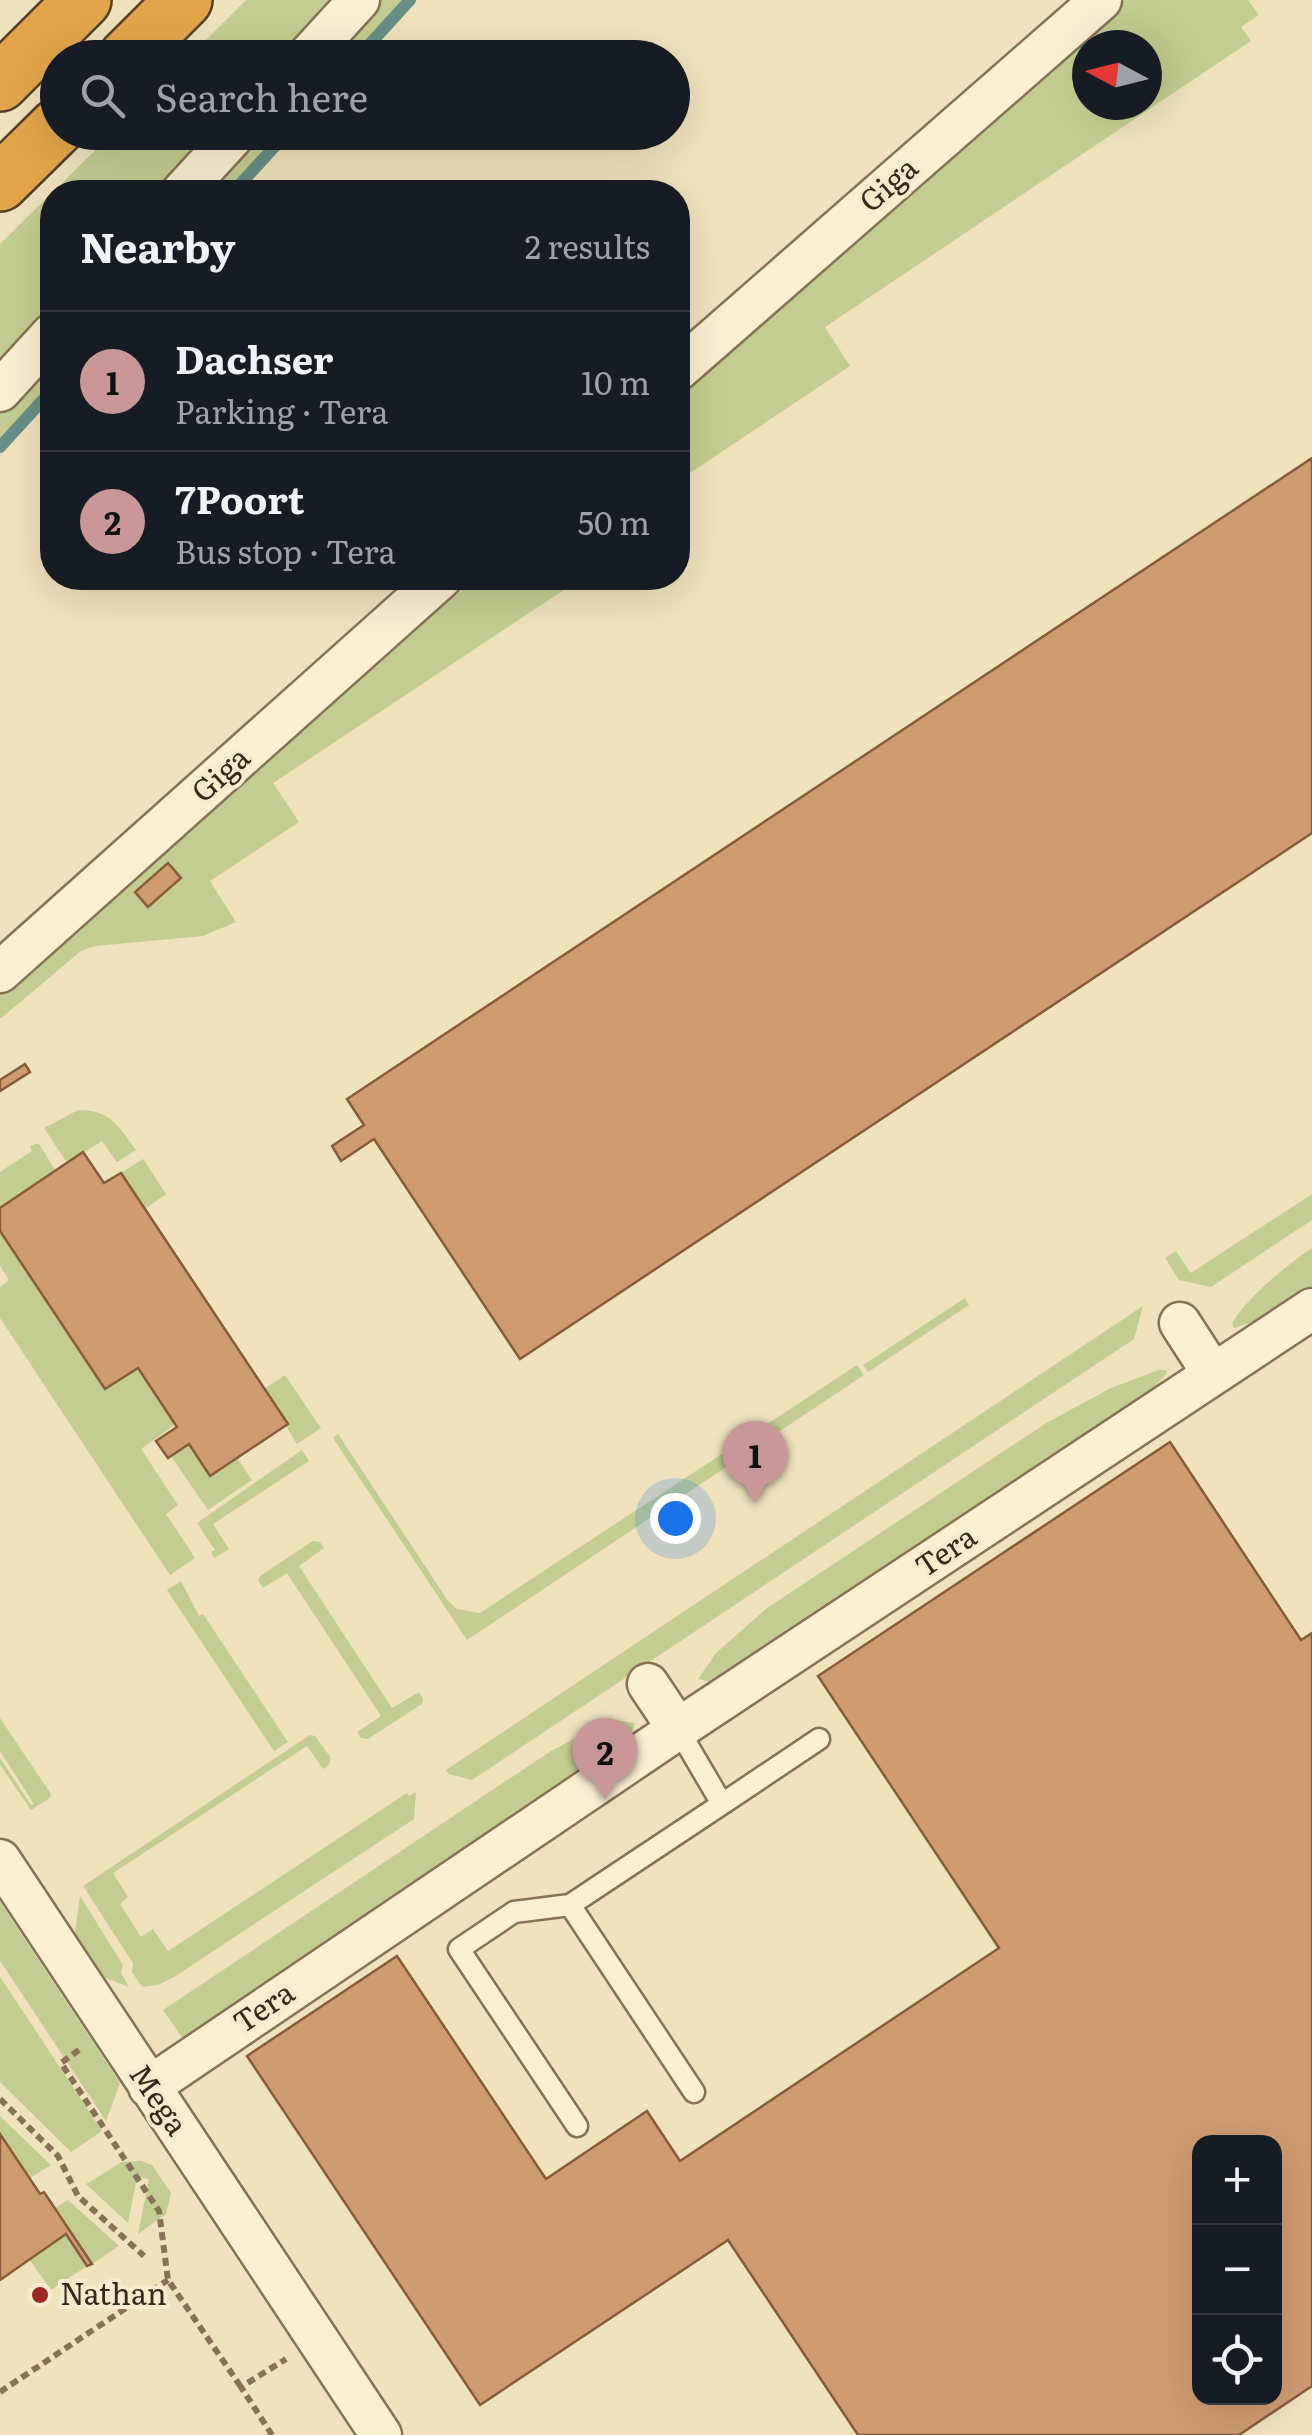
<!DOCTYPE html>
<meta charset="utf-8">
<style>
body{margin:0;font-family:Literata,serif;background:#20242c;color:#f1f3f6}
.controls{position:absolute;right:30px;bottom:30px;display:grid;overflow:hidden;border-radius:20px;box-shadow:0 10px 40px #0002}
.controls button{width:90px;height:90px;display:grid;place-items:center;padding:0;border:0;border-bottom:2px solid #363941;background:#171b24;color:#f1f3f6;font:50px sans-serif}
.compass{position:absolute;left:1072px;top:30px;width:90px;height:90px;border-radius:50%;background:#171b24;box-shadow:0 10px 40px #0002;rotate:277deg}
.you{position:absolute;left:675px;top:1518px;width:35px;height:35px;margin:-25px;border:8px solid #fff;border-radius:50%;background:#1a73e8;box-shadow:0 0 0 15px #1a73e833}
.badge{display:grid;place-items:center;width:65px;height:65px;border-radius:50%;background:#c99798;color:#111;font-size:32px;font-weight:700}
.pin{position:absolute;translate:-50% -82px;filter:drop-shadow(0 2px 5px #0008)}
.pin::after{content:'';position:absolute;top:52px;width:35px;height:30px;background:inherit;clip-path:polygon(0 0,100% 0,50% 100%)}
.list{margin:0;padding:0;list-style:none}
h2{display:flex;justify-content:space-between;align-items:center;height:130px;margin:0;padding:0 40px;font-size:42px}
h2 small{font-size:32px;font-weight:400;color:#9ea1a6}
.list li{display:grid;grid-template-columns:65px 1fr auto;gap:30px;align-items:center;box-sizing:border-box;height:140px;padding:0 40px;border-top:2px solid #363941}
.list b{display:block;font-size:38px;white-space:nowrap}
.list p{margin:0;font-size:32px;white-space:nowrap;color:#9ea1a6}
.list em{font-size:32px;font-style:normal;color:#9ea1a6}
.icon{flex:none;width:55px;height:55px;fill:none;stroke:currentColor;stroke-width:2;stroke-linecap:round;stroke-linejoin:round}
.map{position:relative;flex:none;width:1312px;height:2435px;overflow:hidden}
.search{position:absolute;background:#171b24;box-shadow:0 10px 40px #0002;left:40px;top:40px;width:650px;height:110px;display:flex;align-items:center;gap:25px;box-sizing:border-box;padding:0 35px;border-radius:55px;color:#9ea1a6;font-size:38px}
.panel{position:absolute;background:#171b24;box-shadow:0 10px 40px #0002;left:40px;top:180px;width:650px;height:410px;border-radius:40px}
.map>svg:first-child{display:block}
.green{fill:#c4cd91;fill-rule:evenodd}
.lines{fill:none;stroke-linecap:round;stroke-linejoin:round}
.stream{stroke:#688e86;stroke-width:12}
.building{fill:#cf9c72;stroke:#885c3b;stroke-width:2.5;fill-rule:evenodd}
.lane-casing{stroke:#887256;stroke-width:25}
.street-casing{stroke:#887256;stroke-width:45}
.highway-casing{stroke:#55402b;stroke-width:60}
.path{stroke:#887256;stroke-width:6;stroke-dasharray:8 5;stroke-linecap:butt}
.lane{stroke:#faefd1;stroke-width:20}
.street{stroke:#faefd1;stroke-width:40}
.highway{stroke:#e3a549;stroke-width:55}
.poi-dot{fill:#992724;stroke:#f6eccd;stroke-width:4}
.labels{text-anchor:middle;stroke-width:8;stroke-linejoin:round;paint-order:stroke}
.street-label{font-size:30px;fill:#36291b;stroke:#f6eccd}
.poi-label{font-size:30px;fill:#36291b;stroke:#f6eccd;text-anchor:start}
</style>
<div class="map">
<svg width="1312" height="2435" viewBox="0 0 1312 2435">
<rect width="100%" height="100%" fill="#efe2bd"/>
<path class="green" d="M246 0H346L293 57 188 58Z
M370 0H410L357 57 317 58Z
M1125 0H1248L1259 15 1241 27 1251 41 825 327 850 366 678 481V393ZM1087 45H1147V105H1087Z
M113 133H224L169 192H52V320L0 378V244Z
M248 133H288L233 192H193Z
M52 344V390L0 447V402Z
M469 578H582L273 783 299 822 210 881 236 922 203 936 96 946 81 951 0 1019V994Z
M78 1110C109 1109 119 1126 136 1150L117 1162 102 1141 67 1163 44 1128Z
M35 1144H39L56 1171 0 1208V1172L32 1151 30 1147Z
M143 1159 166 1194 145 1209 121 1173Z
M1312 1194V1220L1211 1287 1179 1280 1165 1258 1176 1251 1191 1273Z
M0 1231 105 1388 138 1368 176 1424 141 1449 178 1505 166 1514 195 1558 170 1575 0 1318V1287L9 1280 0 1266Z
M1312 1248V1297L1274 1315 1234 1328 1232 1323C1251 1294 1283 1268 1312 1248Z
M965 1298 969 1305 868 1372 863 1365Z
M1143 1306 1134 1339 472 1780 449 1774 446 1770Z
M857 1365 864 1375 467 1640 333 1438 338 1434 448 1601 457 1609 480 1613Z
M1159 1370H1166L1167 1373 1135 1409 731 1677 710 1682 698 1679 716 1653 767 1608 1048 1422 1111 1388Z
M285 1375 321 1428 297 1444 264 1389Z
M189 1444 210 1475 237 1458 252 1480 208 1510 171 1456Z
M302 1450 309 1461 213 1524 229 1549 214 1558 211 1552 215 1550 197 1523Z
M313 1541 320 1542 324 1548 299 1566 392 1708 419 1692 423 1699 422 1704 368 1739 361 1738 357 1732 381 1716 287 1573 263 1588 258 1581 260 1576Z
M181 1581 199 1616 203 1614 288 1742 274 1751 167 1590Z
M0 1718 51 1794 50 1798 31 1810 0 1765V1758L31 1805 34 1804 0 1751Z
M621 1721 635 1723 629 1739 188 2046 163 2010 551 1751 583 1734Z
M310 1735 315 1736 331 1758 329 1765 323 1769 307 1746 113 1873 128 1897 120 1904 141 1937 153 1929 168 1951 407 1793 409 1796 416 1792 414 1819 174 1977 158 1985 142 1987 132 1972 133 1963 83 1886Z
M80 1896 123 1965 121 1973 129 1987 101 1976 74 1940Z
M0 1902 120 2083 106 2121 0 1961Z
M0 1977 102 2131 71 2152 0 2082Z
M0 2116 51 2165 30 2178 0 2134Z
M141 2161 152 2165 171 2193 166 2214 138 2234 149 2179 137 2177 128 2223 86 2184 122 2162Z
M68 2200 119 2246 92 2264 55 2208Z
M66 2234 87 2266 51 2290 30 2260Z"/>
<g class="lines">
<path class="stream" d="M357 58 410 0
M233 192 288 132
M0 447 52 390"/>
</g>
<path class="building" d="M1312 458V833L520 1359 374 1139 341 1161 332 1146 364 1125 347 1099Z
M168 863 181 878 148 907 135 892Z
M25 1064 30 1072 0 1091V1080Z
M83 1152 104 1183 121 1173 288 1424 210 1476 189 1444 168 1458 156 1441 177 1427 138 1368 105 1389 0 1231V1208Z
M1170 1442 1301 1640 1312 1633V2386L1239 2435H858L728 2240 480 2405 247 2056 397 1956 546 2179 647 2111 680 2161 999 1948 818 1676ZM1200 2142H1274V2398H1200Z
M0 2134 40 2194 44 2192 92 2264 87 2266 66 2234 0 2280Z"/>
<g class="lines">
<defs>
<path id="lane" d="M678 1729 722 1804 570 1905 694 2092
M722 1804 819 1739
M570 1905 514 1912 459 1949 577 2126"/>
<path id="street" d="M306 58 359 0
M182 192 237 132
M678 370 1101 0
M0 391 52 334
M0 972 441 578
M1180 1323 1213 1374
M648 1684 678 1729
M0 1860 381 2435
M149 2087 678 1729 1312 1309"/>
<path id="highway" d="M126 58 184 0
M0 83 83 0
M0 183 58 126"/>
</defs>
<use href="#lane" class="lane-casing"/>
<use href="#street" class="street-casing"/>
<use href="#highway" class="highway-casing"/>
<path class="path" d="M79 2050 61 2063 159 2211 168 2280 241 2387
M0 2099 58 2156 78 2196 144 2256
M0 2392 168 2280
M272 2435 241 2387 286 2359"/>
<use href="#lane" class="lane"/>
<use href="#street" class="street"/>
<use href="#highway" class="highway"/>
</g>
<circle class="poi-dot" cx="40" cy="2295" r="10"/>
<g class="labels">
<g class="street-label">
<text transform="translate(889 185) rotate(-41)" y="10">Giga</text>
<text transform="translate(221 775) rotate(-42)" y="10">Giga</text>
<text transform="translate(946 1552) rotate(-34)" y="10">Tera</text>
<text transform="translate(264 2008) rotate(-34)" y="10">Tera</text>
<text transform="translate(158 2100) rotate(56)" y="10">Mega</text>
</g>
<g class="poi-label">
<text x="60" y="2305">Nathan</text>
</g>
</g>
</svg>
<div class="controls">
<button>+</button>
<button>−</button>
<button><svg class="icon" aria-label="locate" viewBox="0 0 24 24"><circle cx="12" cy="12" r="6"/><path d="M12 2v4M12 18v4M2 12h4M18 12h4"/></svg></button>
</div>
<svg class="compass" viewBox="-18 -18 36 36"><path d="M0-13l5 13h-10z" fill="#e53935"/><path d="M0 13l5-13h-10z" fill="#9ea1a6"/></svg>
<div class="you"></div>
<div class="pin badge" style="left:755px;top:1503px">1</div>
<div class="pin badge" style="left:605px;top:1800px">2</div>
<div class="search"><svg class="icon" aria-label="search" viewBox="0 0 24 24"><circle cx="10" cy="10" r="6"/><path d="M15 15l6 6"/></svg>Search here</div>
<section class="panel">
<h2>Nearby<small>2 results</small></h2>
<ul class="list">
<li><span class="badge">1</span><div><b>Dachser</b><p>Parking · Tera</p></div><em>10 m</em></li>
<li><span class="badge">2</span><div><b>7Poort</b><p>Bus stop · Tera</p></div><em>50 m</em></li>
</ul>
</section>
</div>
